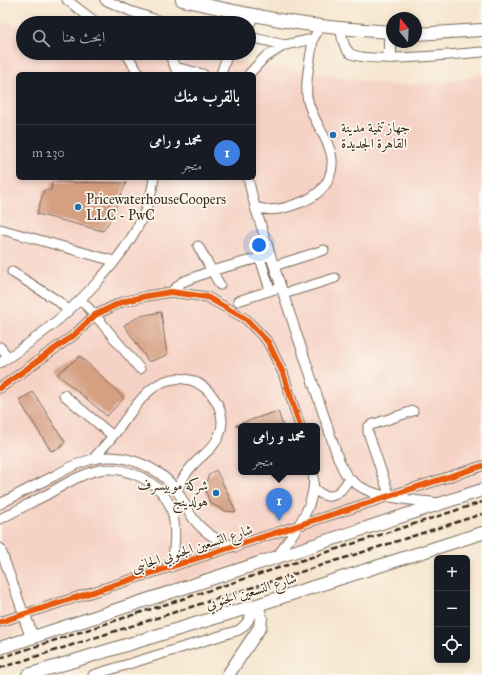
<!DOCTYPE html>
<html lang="ar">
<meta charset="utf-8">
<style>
body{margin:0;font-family:"IM FELL Great Primer",Amiri,serif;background:#242831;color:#f1f3f6;direction:rtl}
.controls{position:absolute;right:12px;bottom:12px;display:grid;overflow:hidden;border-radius:6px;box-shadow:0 2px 6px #0003}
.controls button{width:36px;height:36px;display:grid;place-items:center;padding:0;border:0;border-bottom:1px solid #363941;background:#171b24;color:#f1f3f6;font:20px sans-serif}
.compass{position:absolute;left:386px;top:12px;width:36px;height:36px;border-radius:50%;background:#171b24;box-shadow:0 2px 6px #0003;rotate:342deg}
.you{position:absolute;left:259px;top:245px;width:14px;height:14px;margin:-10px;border:3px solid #fff;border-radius:50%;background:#1a73e8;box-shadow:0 0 0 6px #1a73e833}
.badge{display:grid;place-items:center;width:26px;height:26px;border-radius:50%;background:#1a73e8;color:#fff;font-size:13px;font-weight:700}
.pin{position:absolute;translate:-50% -33px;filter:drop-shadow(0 1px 2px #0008)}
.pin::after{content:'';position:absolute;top:21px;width:14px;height:12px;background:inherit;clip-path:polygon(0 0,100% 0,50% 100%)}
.popup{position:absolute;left:238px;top:423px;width:82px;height:52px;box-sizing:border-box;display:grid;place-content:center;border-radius:6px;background:#171b24;filter:drop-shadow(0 1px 3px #0005);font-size:13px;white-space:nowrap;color:#9ea1a6}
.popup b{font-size:15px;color:#f1f3f6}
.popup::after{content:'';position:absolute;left:50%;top:100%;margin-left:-8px;border:8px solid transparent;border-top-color:#171b24}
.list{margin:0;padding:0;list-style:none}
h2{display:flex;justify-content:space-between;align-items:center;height:52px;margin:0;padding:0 16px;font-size:17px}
h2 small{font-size:13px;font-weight:400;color:#9ea1a6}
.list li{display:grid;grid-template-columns:26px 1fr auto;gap:12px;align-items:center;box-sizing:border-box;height:56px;padding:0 16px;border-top:1px solid #363941}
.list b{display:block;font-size:15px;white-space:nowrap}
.list p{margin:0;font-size:13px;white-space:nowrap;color:#9ea1a6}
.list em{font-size:13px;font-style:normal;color:#9ea1a6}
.icon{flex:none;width:22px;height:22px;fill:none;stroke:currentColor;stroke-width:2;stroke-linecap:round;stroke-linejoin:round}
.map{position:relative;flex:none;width:482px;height:675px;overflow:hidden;direction:ltr}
.search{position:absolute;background:#171b24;box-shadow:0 2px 6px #0003;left:16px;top:16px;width:240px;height:44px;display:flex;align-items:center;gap:10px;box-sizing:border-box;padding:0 14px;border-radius:22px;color:#9ea1a6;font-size:15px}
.panel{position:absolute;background:#171b24;box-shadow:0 2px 6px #0003;left:16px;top:72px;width:240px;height:108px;border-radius:6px;direction:rtl}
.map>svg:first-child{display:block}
.built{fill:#f6d1c5;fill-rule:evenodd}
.building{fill:#d59f82}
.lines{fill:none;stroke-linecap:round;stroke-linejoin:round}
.minor-casing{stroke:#7c6b5c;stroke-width:11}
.major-casing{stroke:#7c6b5c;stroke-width:14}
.minor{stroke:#fff;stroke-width:9}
.major{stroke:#fff;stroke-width:12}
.rail{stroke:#3b2a1e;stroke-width:2.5;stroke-dasharray:6 3;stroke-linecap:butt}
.cycleway-casing{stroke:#fbf7ec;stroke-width:8}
.cycleway{stroke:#e8590c;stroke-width:6}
.poi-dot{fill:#1f6fb2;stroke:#fbf7ec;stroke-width:1.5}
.labels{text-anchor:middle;stroke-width:3.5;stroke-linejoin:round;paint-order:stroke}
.poi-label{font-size:14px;fill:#3b2a1e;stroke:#fbf7ec;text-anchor:start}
.street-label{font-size:14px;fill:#3b2a1e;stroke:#fbf7ec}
</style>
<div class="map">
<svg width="482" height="675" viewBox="0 0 482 675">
<rect width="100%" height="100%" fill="#fbf7ec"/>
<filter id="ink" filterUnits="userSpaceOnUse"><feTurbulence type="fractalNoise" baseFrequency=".025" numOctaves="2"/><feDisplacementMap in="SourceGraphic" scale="8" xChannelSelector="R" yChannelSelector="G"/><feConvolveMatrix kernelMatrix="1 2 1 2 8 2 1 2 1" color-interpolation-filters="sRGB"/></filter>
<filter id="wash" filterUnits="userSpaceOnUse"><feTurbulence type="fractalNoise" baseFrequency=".012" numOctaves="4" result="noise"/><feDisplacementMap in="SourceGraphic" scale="16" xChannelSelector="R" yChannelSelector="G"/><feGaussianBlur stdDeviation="0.9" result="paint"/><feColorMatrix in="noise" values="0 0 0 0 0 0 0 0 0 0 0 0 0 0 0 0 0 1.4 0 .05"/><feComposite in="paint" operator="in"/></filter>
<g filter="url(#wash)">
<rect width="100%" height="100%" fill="#f6e5ce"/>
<path class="built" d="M0 22 23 26V53H184L396 86 461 80 482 74V485L0 639ZM18 74H254V178H18ZM241 426H317V472H241Z"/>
<g id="blocks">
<path class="building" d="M52 182 126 183 109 222 103 231 37 214 44 190H51Z
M161 312 167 355 149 362 124 325 140 316Z
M80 356 124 398 107 416 57 374Z
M33 392 65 442 60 448 51 451 19 400Z
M278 411 283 426H236V425Z
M216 470 222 482 236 512 225 511 210 503 205 489 208 476Z"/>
</g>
</g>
<g filter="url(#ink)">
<use href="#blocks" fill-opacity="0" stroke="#7c6b5c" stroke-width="1"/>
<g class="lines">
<defs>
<path id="minor" d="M67 0 97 23
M105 0 130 11 166 23
M249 25 254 16
M340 28C342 36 343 48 350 53 364 64 460 54 482 52
M249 37 285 45
M126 53 139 74
M169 53 177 72
M175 67 203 74
M221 74 228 53
M249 74 264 58 285 45 313 39 321 26
M248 178 255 207 274 266 338 458C341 465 344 474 350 479 372 500 410 499 439 503
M255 207C272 213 286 208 302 202 314 197 324 190 329 178 342 147 311 126 307 96 305 77 311 58 313 39
M0 229 114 261
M198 246 220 285
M260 258 270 290
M274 266 324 250
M12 272 58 301 69 311
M171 292 182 282 211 271 270 255
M283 294 335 278
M81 300 95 315 140 369
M238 301 281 287
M0 347 8 357
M0 363C59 325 145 251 154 178
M0 388 74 335 95 315 122 302 147 296 171 292 207 297 246 319 268 342 283 373 300 426
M64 395 113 436
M93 459C101 450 109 441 117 431 134 409 152 374 185 379 195 380 204 386 211 394 220 405 225 420 220 433 215 448 203 454 193 465 185 473 181 481 177 491
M314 488C329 504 340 494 349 479
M390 497 368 432V427L371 425 413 411
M0 504C18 494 36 485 54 476 66 469 80 462 93 459 123 452 159 466 177 491 182 498 185 505 189 512 200 531 216 541 237 547
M0 519C16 511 32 502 48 494 63 485 78 476 95 471 108 467 124 470 136 475 180 493 177 528 172 567
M0 548 24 615
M276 558C294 532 318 505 313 472
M0 622 482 466
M93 675 239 630C248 623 251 618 252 607"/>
<path id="major" d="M182 0C220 8 259 17 298 23 329 28 361 30 392 32
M390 32V58
M416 34 482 30
M24 615 32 637
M0 648 482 490
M28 675 257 605 482 533
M228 675 260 627 261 618 257 605"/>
</defs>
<use href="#minor" class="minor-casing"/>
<use href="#major" class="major-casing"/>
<use href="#minor" class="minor"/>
<use href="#major" class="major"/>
<path class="rail" d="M0 658 482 502
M0 668 482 514"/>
<defs>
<path id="cycleway" d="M0 388 74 335 95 315 122 302 147 296 171 292 207 297 246 319 268 342 283 373 300 426
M0 622 482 466"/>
</defs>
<use href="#cycleway" class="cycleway-casing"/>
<use href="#cycleway" class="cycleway"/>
</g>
</g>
<g class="poi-dot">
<circle cx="333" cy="135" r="4"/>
<circle cx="78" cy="207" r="4"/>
<circle cx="216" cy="493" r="4"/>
</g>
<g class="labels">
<g class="poi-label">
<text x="341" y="132">جهاز تنمية مدينة<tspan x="341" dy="16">القاهرة الجديدة</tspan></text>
<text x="86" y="204">PricewaterhouseCoopers<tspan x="86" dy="16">LLC - PwC</tspan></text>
<text x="208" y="490" text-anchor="end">شركة موبيسرف<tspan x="208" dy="16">هولدينج</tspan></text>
</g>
<g class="street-label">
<text transform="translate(192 548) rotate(-18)" y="5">شارع التسعين الجنوبي الجانبى</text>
<text transform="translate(251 591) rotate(-17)" y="5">شارع التسعين الجنوبي</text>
</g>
</g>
</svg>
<div class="controls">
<button>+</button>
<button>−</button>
<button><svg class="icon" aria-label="locate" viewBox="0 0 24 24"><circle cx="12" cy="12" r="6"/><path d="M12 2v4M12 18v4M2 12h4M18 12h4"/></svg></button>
</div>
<svg class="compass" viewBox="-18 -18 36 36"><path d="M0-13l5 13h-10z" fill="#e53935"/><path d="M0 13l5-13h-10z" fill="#9ea1a6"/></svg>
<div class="you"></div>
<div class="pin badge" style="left:279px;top:521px;background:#3f7fe0">1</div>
<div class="popup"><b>محمد و رامى</b>متجر</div>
<div class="search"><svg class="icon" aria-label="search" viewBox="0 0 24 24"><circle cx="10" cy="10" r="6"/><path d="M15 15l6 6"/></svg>ابحث هنا</div>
<section class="panel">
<h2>بالقرب منك<small></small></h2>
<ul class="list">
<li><span class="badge" style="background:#3f7fe0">1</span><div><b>محمد و رامى</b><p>متجر</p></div><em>230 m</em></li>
</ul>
</section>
</div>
